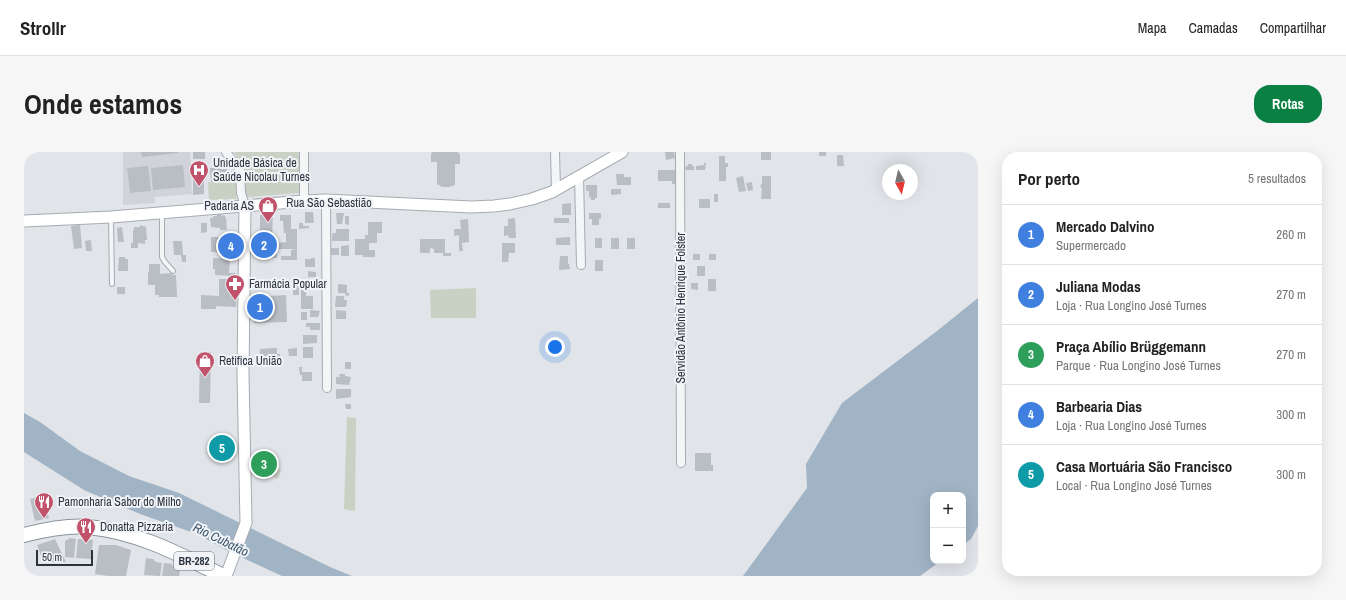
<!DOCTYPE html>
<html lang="pt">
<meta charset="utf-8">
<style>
body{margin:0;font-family:"Archivo Narrow",sans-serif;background:#f6f6f6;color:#222}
.controls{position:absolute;right:12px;bottom:12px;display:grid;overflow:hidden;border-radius:8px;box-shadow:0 4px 16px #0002}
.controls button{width:36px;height:36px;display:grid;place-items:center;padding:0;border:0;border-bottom:1px solid #e0e0e0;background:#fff;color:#222;font:20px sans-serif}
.compass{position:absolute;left:858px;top:12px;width:36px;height:36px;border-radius:50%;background:#fff;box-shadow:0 4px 16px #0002;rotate:172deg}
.scale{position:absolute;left:12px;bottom:10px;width:57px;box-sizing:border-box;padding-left:4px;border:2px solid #2b333e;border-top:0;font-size:11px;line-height:14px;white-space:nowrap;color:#2b333e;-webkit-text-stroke:3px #f1f3f6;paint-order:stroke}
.you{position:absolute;left:531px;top:195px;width:14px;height:14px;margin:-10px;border:3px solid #fff;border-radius:50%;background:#1a73e8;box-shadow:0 0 0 6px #1a73e833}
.badge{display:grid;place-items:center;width:26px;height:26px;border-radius:50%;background:#0b8043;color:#fff;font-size:13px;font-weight:700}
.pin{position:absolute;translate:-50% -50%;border:2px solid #fff;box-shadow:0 1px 4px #0006}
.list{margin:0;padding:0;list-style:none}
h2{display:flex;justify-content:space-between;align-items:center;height:52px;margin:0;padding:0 16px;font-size:17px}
h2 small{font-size:13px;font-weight:400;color:#767676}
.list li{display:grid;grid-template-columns:26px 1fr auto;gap:12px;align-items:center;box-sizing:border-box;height:60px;padding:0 16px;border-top:1px solid #e0e0e0}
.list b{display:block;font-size:15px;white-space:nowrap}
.list p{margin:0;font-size:13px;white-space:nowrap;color:#767676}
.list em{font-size:13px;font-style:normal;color:#767676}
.map{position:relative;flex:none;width:954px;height:424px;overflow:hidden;border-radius:16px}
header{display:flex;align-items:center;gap:24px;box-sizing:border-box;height:56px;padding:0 20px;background:#fff;border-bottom:1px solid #e0e0e0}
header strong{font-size:19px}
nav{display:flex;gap:22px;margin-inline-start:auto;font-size:14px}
.intro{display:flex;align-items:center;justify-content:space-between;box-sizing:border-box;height:96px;padding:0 24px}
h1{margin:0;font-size:28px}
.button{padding:10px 18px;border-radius:16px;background:#0b8043;color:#fff;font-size:14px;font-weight:700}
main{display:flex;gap:24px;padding:0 24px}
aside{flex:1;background:#fff;border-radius:16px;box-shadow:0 4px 16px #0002}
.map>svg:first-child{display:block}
.built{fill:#d0d4da}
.green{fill:#c8d1c3}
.water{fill:#a0b4c5}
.building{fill:#b9bec5}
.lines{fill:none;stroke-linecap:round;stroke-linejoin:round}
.lane-casing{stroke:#a7abb2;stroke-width:6}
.street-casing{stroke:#a7abb2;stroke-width:10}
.secondary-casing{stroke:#a7abb2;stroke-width:13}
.highway-casing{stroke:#8a939d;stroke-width:16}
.lane{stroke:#f3f5f7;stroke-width:4}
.street{stroke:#f3f5f7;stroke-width:8}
.secondary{stroke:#fff;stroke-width:11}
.highway{stroke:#fff;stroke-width:14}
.labels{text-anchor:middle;stroke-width:4;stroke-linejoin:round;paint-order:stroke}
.shield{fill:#f1f3f6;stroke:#666d75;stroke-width:1}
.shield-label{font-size:11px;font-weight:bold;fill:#2b333e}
.poi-label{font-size:12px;fill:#2b333e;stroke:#f1f3f6;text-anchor:start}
.street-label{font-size:12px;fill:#2b333e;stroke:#f1f3f6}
.water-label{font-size:13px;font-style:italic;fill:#3a556e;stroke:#f1f3f6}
</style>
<header>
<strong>Strollr</strong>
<nav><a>Mapa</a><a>Camadas</a><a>Compartilhar</a></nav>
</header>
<div class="intro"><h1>Onde estamos</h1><a class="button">Rotas</a></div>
<main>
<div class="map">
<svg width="954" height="424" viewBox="0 0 954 424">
<rect width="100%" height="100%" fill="#e1e4e8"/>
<path class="built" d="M99 0H166L168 42 131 45V51L99 53Z"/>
<path class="green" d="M210 0H276V41L224 45 220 44 218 13Z
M212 18V47L185 48 184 30H205L204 19Z
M452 136V166H407L406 138Z
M323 265 332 266 331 359 320 357Z
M234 307 257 318 254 327 234 318Z"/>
<path class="water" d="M954 146V374L947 387 939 393V343H909V409H917L896 424H719L783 336 782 312 818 251 913 179Z
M0 261 16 270 56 299 105 324 155 341 306 415 328 424H258L202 398 173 382 116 362 60 338 0 300Z"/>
<path class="building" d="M117 0H154V1L118 5Z
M169 0H181V7H169Z
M408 0H434L436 3V12H431V33L425 35H418L413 32V10H407V2Z
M641 0H650L651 6 642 8Z
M737 0H747V8H737Z
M795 0H802V4H795Z
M813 3H819L820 14H813Z
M695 4H701V11H704V15H702V29H695Z
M194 9H201L202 16 204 19 205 30H187L186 16H194Z
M169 10 181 11V22L169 21Z
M680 11H682L681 18H672V14L680 13Z
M664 12H668V14H670V18H661L662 14H664Z
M159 13 161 35 129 38 127 16Z
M124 14 127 39 106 41 103 16Z
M634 18H653V32H648V29H634Z
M592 22H600V25H607V33H593Z
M719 24 722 39 715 40 712 26Z
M738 24H747V47H737L738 37 736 34 738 32Z
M169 27H180V42L169 43Z
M728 30 729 38 724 39 722 31Z
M562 33H573V46H571V48H567V45L565 46V39H562Z
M587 37H597V42L587 43Z
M690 42H694V50H690Z
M675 47H686V56H675Z
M547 51V63H538V52Z
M634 51H646V56H634Z
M238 58 249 59 248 89H238V83H236V63H238Z
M281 60H289L290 71H281Z
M312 61H320L318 72H313Z
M565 61H577V67H575V73H568V67H565Z
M193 62H197V64L200 63 202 66 203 78H196V76L187 75 186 66H189V64H193Z
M256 63H267V77H273V97H254L253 91 262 90V81H260L259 69H256Z
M321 64H325V73L321 72Z
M491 66 492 86H485L484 83 480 84V74H484V67Z
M530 66H545V71H530Z
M444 67 445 90 438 91 439 99H435V83L430 84V77H437L436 68Z
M344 70H358V81H353V91H345V98H351V105H339V103H331V87H341V83H344Z
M177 71H183V80L177 81Z
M275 71H279V74H285V76L275 77Z
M56 73 58 96 50 97 47 74Z
M116 73 122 75 123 88H121V92L114 91V96H107V91H109V78H110V75H116Z
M98 75 100 90H94L93 76Z
M312 77H325V89H308V83L309 81H312Z
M197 84 208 85V89H210L209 100H187V85H197Z
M546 85V93H532V86Z
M571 86H578V96H571Z
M587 86H595V97H587Z
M603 86H611V97H603Z
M396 87H421V101H427V104H419V101H410V97L406 96V101H396Z
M67 88 68 99H62L61 89Z
M149 89H158L159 103H162V110H158L157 103H150Z
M478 91H491V101H485L484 110H478Z
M325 93V104H317V94Z
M246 95H253V106H236V97H246Z
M305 96H315V103H305Z
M273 97V108H257V104H267V98Z
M669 102H676V108H669Z
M685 102H692V108H685Z
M536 104H544V112H545L546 117 535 118Z
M95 105H101V107H104V119H94Z
M189 106 206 107 205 121H211V124L191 123V117H189Z
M287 106H291V115H281V107H287Z
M571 108H579V119H571Z
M125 112H136V122L148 121V123H152L153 145H135V143H131V133H124V120H125Z
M673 114H681V124H673Z
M284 119 292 120V125H284Z
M195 127H207V139H213L212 155 192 154V157H177V143L195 144Z
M269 127H275V143H269Z
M684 127H692V139H684Z
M667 131H674V138L667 137Z
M314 132 323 133V141H325V144L321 143V141H314Z
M93 135H101V142H93Z
M277 138 282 139V144H289V157H277Z
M262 143 263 170 230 171 231 145Z
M312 144H320V148H323L322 155H311Z
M286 158 296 159 294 165H286Z
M312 158 322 159V167H312Z
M277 160H283V168H277Z
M282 171H296V178H286V175H282Z
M279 183H293V191L279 192Z
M279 195H289V206H279Z
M253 196V202H256V207L238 208V203H236V197Z
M273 196V204H265L264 197Z
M176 200H187L186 251H175Z
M321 210H327V217H321Z
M275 215H278V220H288V229H278V223H276Z
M315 222H321V224L327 225 325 233 312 232V225H316Z
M312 237H327V245L312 247Z
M321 252H327V257H322Z
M187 289 206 290V302L199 301 196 297 190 296 188 294Z
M671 301H687V313H689V319H671Z
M19 344 25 366 11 369 6 347Z
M46 386 52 387 50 406 41 405V389Z
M31 387 42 410H25L23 405 18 406 13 393Z
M54 387 69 388 67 407 52 406Z
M75 393H92L107 398 102 424H85L71 422Z
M122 406 129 407 132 410 138 411 136 424 120 423Z
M140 411 148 412V414L153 415 152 418 156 419 155 424H138Z"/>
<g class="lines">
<defs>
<path id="lane" d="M138 61V105L141 110 149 119
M87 65 88 132"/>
<path id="street" d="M202 0 216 18 217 41 221 54
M280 0V49
M531 0 532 37
M656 0 657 311
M555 24 557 113
M302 48 303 236"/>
<path id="secondary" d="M0 69 87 65 280 49 302 48 447 55 470 54 486 52 508 47 528 40 598 0
M202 424 222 371 219 222 221 54"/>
<path id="highway" d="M0 383C20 378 43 373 64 375 112 379 157 403 199 424"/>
</defs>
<use href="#lane" class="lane-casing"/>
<use href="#street" class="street-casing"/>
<use href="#secondary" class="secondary-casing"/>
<use href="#highway" class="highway-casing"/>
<use href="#lane" class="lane"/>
<use href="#street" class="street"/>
<use href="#secondary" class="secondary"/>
<use href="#highway" class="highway"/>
</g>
<defs>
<symbol id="hospital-pin" viewBox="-11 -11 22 30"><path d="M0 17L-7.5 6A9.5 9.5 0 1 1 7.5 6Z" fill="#c0536b" stroke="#f1f3f6"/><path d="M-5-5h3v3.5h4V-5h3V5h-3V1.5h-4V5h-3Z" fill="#fff"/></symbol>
<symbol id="shop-pin" viewBox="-11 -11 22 30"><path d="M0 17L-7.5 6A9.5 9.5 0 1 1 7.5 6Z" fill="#c0536b" stroke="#f1f3f6"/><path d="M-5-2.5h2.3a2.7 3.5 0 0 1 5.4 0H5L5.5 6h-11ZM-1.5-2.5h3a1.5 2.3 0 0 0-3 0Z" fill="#fff"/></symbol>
<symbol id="pharmacy-pin" viewBox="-11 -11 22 30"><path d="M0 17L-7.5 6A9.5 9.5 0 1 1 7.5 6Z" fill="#c0536b" stroke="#f1f3f6"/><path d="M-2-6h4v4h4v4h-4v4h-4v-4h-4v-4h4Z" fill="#fff"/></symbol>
<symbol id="restaurant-pin" viewBox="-11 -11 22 30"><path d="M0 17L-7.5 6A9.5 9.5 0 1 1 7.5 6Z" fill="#c0536b" stroke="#f1f3f6"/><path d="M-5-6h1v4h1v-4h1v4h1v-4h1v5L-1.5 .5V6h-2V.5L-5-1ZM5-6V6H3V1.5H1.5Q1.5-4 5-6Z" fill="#fff"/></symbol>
</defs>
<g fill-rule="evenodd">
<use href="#hospital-pin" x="164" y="7" width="22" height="30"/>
<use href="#shop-pin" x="233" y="43" width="22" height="30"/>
<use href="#pharmacy-pin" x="200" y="121" width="22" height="30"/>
<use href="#shop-pin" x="170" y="198" width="22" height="30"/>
<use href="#restaurant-pin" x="9" y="339" width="22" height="30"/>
<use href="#restaurant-pin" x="51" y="364" width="22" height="30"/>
</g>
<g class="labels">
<rect class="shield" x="150" y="400" width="40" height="18" rx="3"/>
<g class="shield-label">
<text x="170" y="413">BR-282</text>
</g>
<g class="poi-label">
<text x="189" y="15">Unidade Básica de<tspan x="189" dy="14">Saúde Nicolau Turnes</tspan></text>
<text x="230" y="58" text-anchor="end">Padaria AS</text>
<text x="225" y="136">Farmácia Popular</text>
<text x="195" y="213">Retifica União</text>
<text x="34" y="354">Pamonharia Sabor do Milho</text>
<text x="76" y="379">Donatta Pizzaria</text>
</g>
<g class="street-label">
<text x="305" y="55">Rua São Sebastião</text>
<text transform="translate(657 156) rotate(-90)" y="4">Servidão Antônio Henrique Folster</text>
</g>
<g class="water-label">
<text transform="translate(197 387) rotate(26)" y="5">Rio Cubatão</text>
</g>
</g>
</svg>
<div class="controls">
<button>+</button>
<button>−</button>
</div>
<svg class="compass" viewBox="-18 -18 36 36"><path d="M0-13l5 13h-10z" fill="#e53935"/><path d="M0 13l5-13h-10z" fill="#767676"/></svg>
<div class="scale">50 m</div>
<div class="you"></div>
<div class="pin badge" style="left:236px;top:155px;background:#3f7fe0">1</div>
<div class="pin badge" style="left:240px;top:93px;background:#3f7fe0">2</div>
<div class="pin badge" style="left:240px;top:312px;background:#2e9e5b">3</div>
<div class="pin badge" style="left:207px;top:94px;background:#3f7fe0">4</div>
<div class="pin badge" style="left:198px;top:296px;background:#0f9aa8">5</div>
</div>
<aside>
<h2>Por perto<small>5 resultados</small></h2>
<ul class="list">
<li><span class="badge" style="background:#3f7fe0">1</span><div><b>Mercado Dalvino</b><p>Supermercado</p></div><em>260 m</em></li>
<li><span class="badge" style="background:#3f7fe0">2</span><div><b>Juliana Modas</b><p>Loja · Rua Longino José Turnes</p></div><em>270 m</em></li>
<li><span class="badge" style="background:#2e9e5b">3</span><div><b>Praça Abílio Brüggemann</b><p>Parque · Rua Longino José Turnes</p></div><em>270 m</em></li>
<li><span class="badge" style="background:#3f7fe0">4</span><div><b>Barbearia Dias</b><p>Loja · Rua Longino José Turnes</p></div><em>300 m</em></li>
<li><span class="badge" style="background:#0f9aa8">5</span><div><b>Casa Mortuária São Francisco</b><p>Local · Rua Longino José Turnes</p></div><em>300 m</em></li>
</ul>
</aside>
</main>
